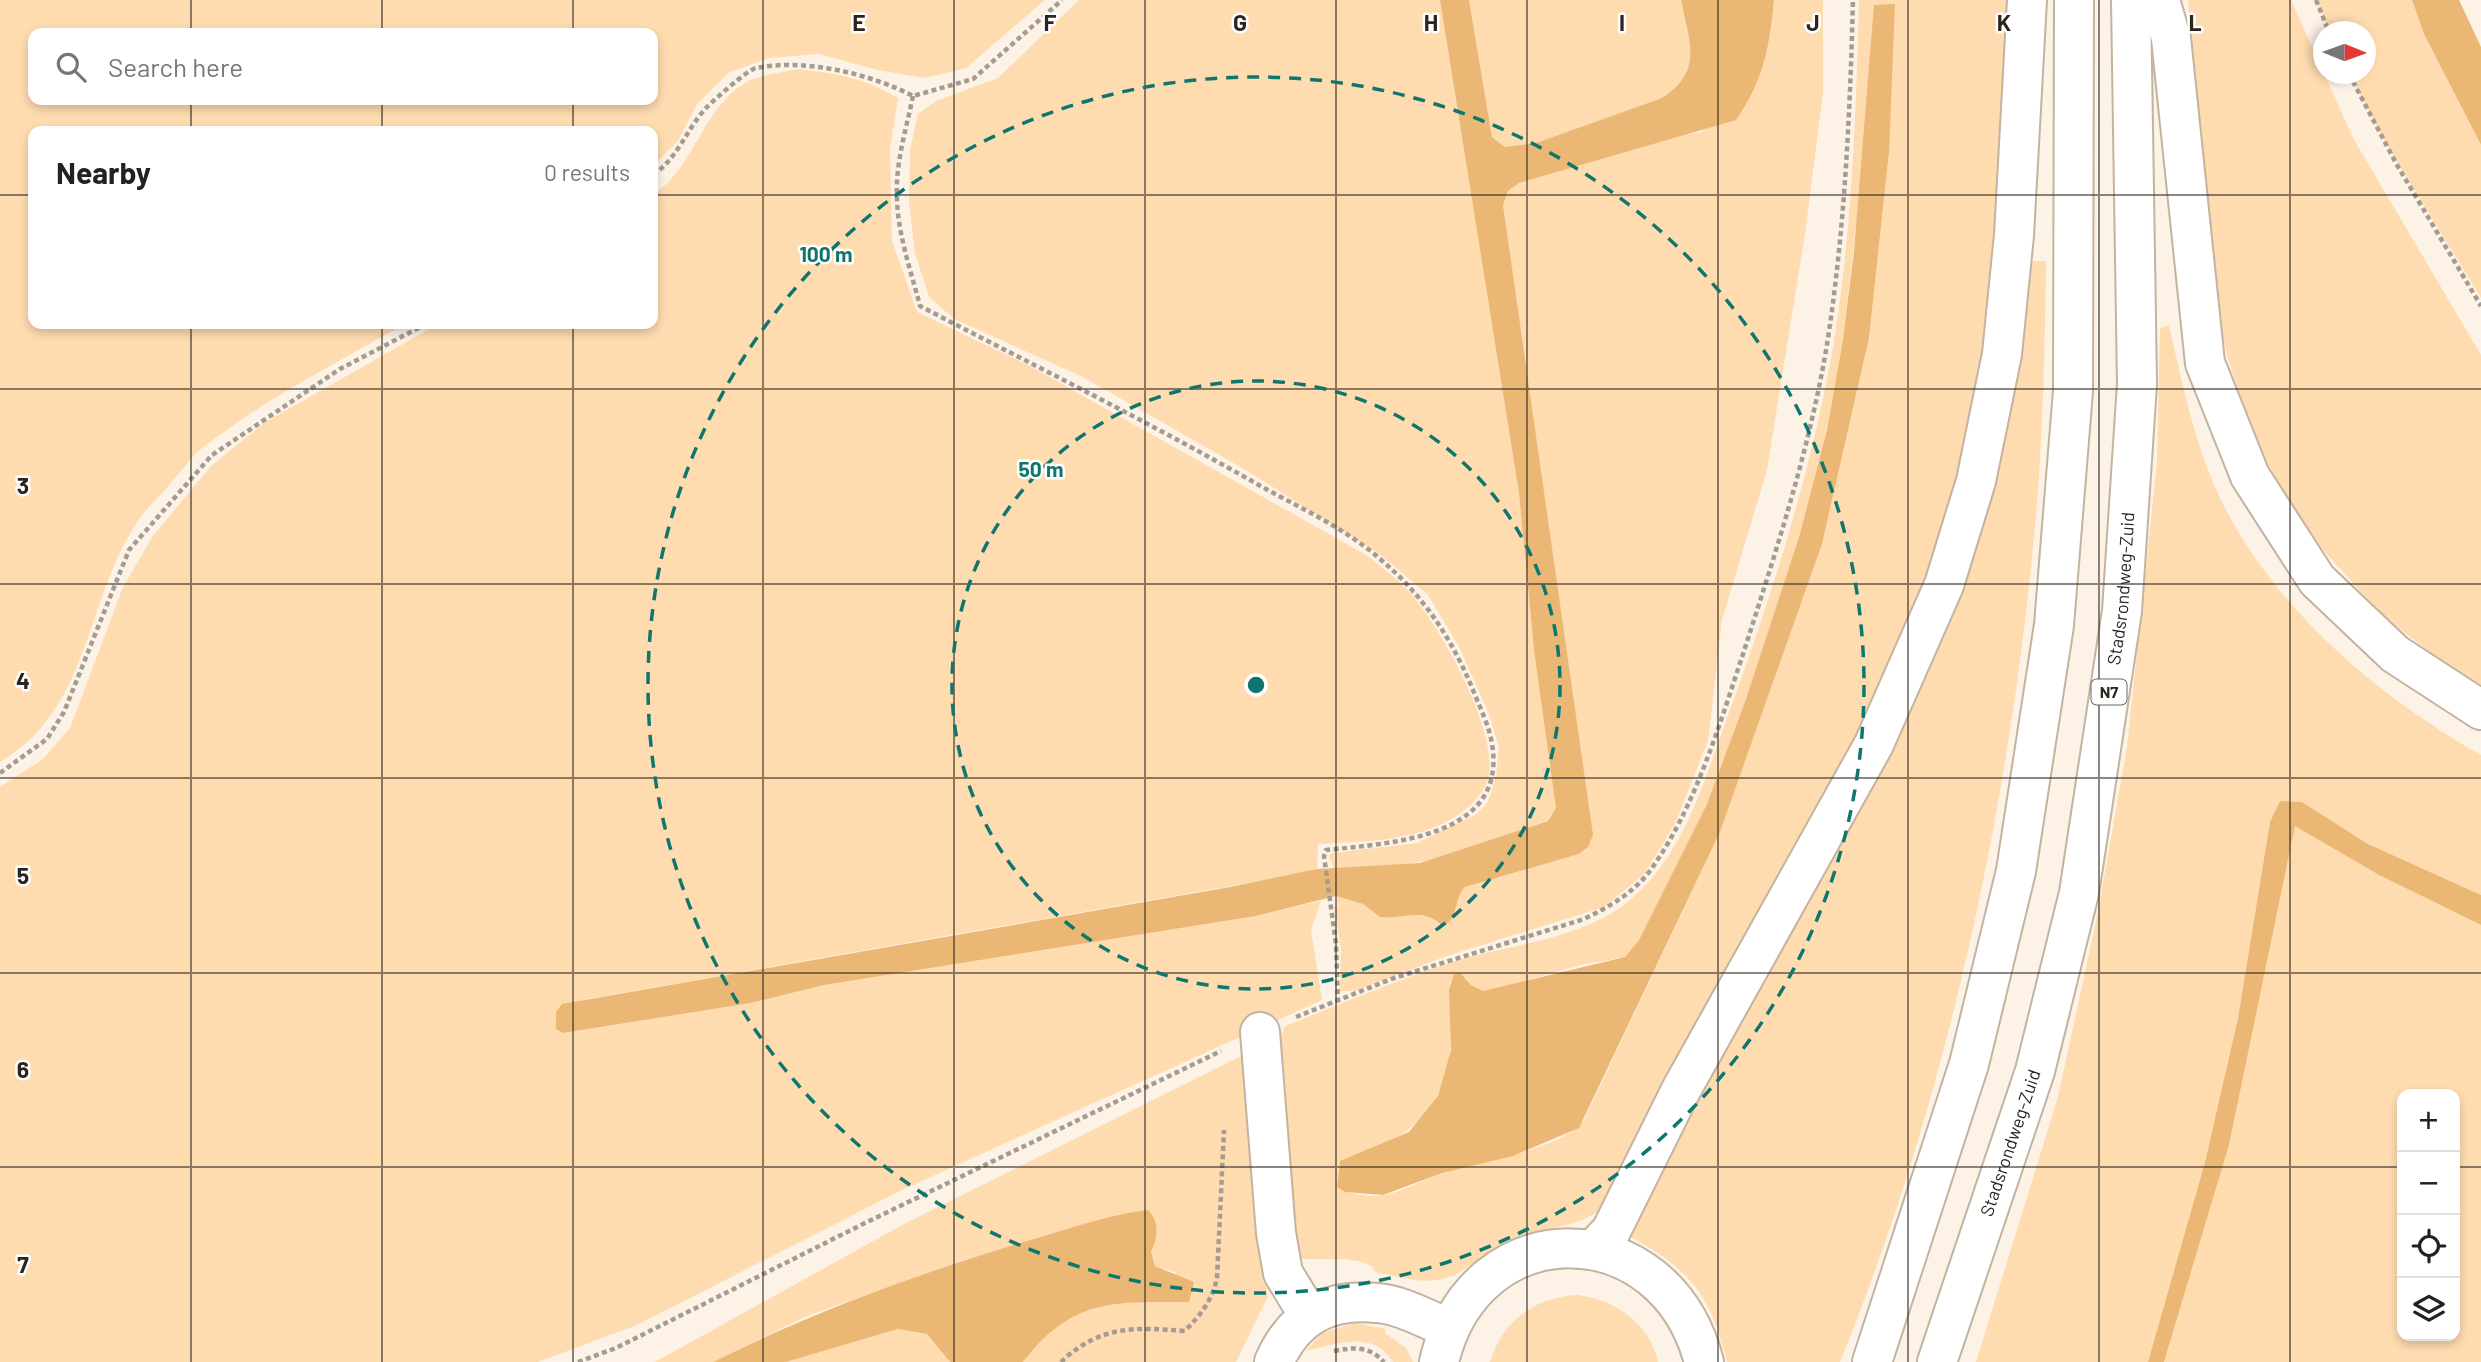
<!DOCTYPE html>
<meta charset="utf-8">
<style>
body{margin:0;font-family:Barlow,sans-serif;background:#f2f2f2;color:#222}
.controls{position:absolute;right:21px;bottom:21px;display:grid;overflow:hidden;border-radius:14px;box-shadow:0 4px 10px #0003}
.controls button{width:63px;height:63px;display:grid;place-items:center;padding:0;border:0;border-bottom:2px solid #e0e0e0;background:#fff;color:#222;font:35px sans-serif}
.compass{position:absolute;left:2313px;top:21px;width:63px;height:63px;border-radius:50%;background:#fff;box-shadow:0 4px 10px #0003;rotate:91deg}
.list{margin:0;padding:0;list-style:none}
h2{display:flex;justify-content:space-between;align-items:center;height:91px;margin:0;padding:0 28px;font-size:30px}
h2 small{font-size:23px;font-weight:400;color:#767676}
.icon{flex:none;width:38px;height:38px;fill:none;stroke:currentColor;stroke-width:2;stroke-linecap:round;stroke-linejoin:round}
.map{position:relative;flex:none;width:2481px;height:1362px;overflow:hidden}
.search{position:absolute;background:#fff;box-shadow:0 4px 10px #0003;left:28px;top:28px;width:630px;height:77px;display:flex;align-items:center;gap:18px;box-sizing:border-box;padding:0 24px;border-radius:14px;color:#767676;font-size:26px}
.panel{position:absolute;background:#fff;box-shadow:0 4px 10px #0003;left:28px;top:126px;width:630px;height:203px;border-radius:14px}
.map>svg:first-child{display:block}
.green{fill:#ffdbb0;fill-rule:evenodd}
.water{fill:#ebb774}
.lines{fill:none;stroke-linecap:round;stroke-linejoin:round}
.minor-casing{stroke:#c3b3a0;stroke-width:42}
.major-casing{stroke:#c3b3a0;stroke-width:42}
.highway-casing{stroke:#c3b3a0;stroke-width:42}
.path{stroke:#a49b91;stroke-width:4.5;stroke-dasharray:5 3.5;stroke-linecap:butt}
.minor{stroke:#fff;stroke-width:38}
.major{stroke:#fff;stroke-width:38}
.highway{stroke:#fff;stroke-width:38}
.grid{fill:none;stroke:#2b251d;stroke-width:2;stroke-opacity:0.55}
.ring{fill:none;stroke:#0f766e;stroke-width:3.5;stroke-dasharray:12 9}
.labels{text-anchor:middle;stroke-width:5;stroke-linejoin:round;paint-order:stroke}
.shield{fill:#fff;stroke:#6b6661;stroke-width:2}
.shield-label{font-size:16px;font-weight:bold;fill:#2b251d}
.street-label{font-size:18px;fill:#2b251d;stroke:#fff}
.grid-label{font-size:23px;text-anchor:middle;font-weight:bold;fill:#2b251d;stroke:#fff;stroke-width:5;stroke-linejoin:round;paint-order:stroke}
.centre{fill:#0f766e;stroke:#fff;stroke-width:3.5}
.ring-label{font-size:21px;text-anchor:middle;font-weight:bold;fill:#0f766e;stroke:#fff;stroke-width:5;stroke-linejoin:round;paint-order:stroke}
</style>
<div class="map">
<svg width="2481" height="1362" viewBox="0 0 2481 1362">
<rect width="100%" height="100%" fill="#fdf2e6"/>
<path class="green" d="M0 0H1045L966 68 925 78 878 70 819 54 769 58 728 73 697 104 678 141 653 166V131H33V324H405C338 362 267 398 206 445 190 457 177 477 163 492 154 502 143 512 136 524 84 604 90 709 0 762ZM33 33H653V100H33Z
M1079 0H1440L1519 493 1534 650 1557 808 1547 821 1437 859 1387 867 1334 869 1329 856 1332 853 1417 843 1477 814 1488 802 1496 776 1499 748 1489 714 1459 647 1428 595 1381 555 1244 469 1083 377 954 319 929 297 915 253 909 203 910 150 918 114 936 101 998 78Z
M1469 0H1681C1688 44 1705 69 1662 98L1536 143 1505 147 1492 137Z
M1774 0H1823V92L1805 234 1767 470 1722 620 1708 741 1675 824 1645 873 1604 907 1447 956 1354 991H1340L1341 949 1334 907 1338 906 1336 896 1363 904 1380 917C1403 920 1424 906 1442 926L1455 913 1457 895 1465 887 1579 854 1591 841 1503 205 1508 191 1519 183 1681 135 1702 132 1770 34Z
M1859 0H2011L1994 295 1959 480 1909 630 1859 735 1604 1207C1576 1230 1541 1226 1508 1241 1483 1252 1465 1276 1437 1280 1414 1283 1397 1276 1375 1272L1373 1267 1363 1262 1344 1259H1298L1294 1250 1277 1046 1285 1026C1340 1004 1395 981 1452 962 1504 946 1568 941 1615 911 1678 871 1702 788 1726 721 1771 598 1812 471 1834 341 1852 229 1856 114 1859 0ZM1889 152 1869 338 1822 544 1720 832 1584 1120C1564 1150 1474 1162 1440 1174 1422 1180 1403 1192 1384 1195 1370 1198 1349 1194 1337 1187L1339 1164C1396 1140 1443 1123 1450 1052 1453 1029 1448 1005 1450 981L1466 978 1471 985 1483 991 1504 987 1580 965 1625 957 1639 940 1707 804 1746 699 1799 537 1827 429 1843 339 1864 155Z
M2188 0H2291L2353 138 2481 355V691L2384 617 2311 537 2258 448 2228 359 2205 263Z
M2315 0H2412L2424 34 2481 145V298L2385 142 2349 74H2366V32L2329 31Z
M797 69C835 73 865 78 898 98L890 149 892 241 917 312 1028 365 1368 556C1380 566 1394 576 1405 587 1437 620 1501 733 1488 779 1485 790 1475 802 1466 809 1425 842 1368 841 1318 844L1317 869 1287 876 582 1000 564 1033 751 1003 824 985 1256 916 1321 901 1311 930 1322 1000 904 1189 637 1325 538 1362H0V787L43 759 70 728 123 587 153 536 211 466 264 423 438 324H653V195C694 168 702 109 745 83 758 75 781 73 797 69Z
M2031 261H2046C2045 346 2043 431 2036 516 2011 799 1948 1097 1840 1362H1727C1711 1295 1690 1269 1629 1236L1696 1097 1794 914 2018 355Z
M2169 325C2183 387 2196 451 2225 508 2280 614 2378 696 2481 755V895L2368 844 2302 802 2280 801 2270 822 2238 1018 2205 1161 2148 1362H1976L2058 1097 2098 912 2127 747 2157 462 2160 328Z
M2295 825 2379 875 2481 925V1362H2164L2229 1145ZM2402 1094H2455V1336H2402Z
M1251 1051 1255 1208 1268 1296 1236 1362H1023C1073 1296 1114 1302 1189 1302L1175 1272 1155 1266 1151 1252C1158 1236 1160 1223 1147 1210L964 1260 807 1316 713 1362H655L904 1224Z
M1578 1295C1615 1300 1650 1323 1658 1362H1490C1503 1320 1535 1297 1578 1295Z
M1355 1323 1386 1329 1385 1333 1406 1348 1413 1362H1393C1373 1329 1336 1344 1306 1351L1322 1333Z
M898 1329 927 1334 950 1362H786Z"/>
<path class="water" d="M1440 0H1469L1492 137 1505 147 1536 143 1662 98C1704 70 1689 43 1681 0H1774C1769 49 1764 79 1736 120L1519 183 1508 191 1503 205 1593 835 1588 847 1579 854 1465 887C1452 900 1460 920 1442 926 1424 906 1403 920 1380 917L1363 904 1336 896 1256 916 824 985 751 1003 563 1033 556 1029V1012L562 1004 1230 887 1317 869 1420 863 1548 821 1556 808 1534 650 1519 493Z
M2412 0H2459L2481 47V145L2424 34Z
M1895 4 1889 152 1869 338 1822 544 1720 832 1579 1128 1513 1156 1442 1173 1383 1195 1345 1192 1337 1187 1340 1161 1409 1132 1438 1096 1451 1050 1449 989 1454 974 1460 973 1471 985 1483 991 1625 957 1639 940 1707 804 1746 699 1799 537 1827 430 1843 339 1854 251 1874 5Z
M2280 801 2302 802 2368 844 2481 895V925L2379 875 2295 826 2229 1145 2164 1362H2148L2205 1162 2238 1018 2270 822Z
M1148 1210C1160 1223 1158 1236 1151 1252L1155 1266 1194 1282 1189 1302C1114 1302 1073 1297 1023 1362H950L927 1334 898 1329 786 1362H713C813 1312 917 1274 1024 1242 1065 1230 1106 1215 1148 1210Z"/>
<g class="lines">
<defs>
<path id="minor" d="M1260 1032 1276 1233 1283 1273 1309 1316
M1274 1362C1294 1317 1327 1298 1377 1303 1400 1304 1427 1320 1449 1328"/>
<path id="major" d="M1439 1362C1474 1210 1665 1211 1704 1362"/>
<g id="highway">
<path d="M2160 0 2171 38 2205 363 2250 476 2317 580 2395 654 2481 710"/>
<path d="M1593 1250 1611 1231 1681 1090 1874 744 1944 585 1976 481 2002 354 2014 235 2027 0"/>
<path d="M1872 1362 1969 1064 2016 871 2054 625 2073 391 2074 0"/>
<path id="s1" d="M1937 1362 2035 1071 2079 893 2122 611 2137 384 2131 0"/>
</g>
</defs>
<use href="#minor" class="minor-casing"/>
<use href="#major" class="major-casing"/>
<use href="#highway" class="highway-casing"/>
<path class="path" d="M2316 0 2329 32
M2349 74 2397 165 2481 306
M913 96C906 130 895 164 897 199 898 235 911 271 920 306 1033 365 1147 421 1257 484 1298 507 1343 527 1379 558 1423 595 1451 637 1473 690 1480 708 1489 725 1492 744 1508 838 1392 843 1326 850L1324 856 1336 944 1338 1001
M653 175C678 158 686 130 706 108 714 100 747 70 756 68 805 58 871 74 913 96L973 79 1062 0
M0 773 47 739 64 712 129 550 212 455 340 369 426 324
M1296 1017 1394 978 1584 919C1611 906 1637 891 1654 865 1696 805 1721 720 1744 651 1777 548 1811 445 1828 338 1845 226 1850 113 1853 0
M1334 1351C1355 1347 1369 1346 1384 1362
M578 1362 616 1348 865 1223 1221 1051
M1061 1362C1100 1325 1135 1327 1185 1331 1201 1314 1212 1301 1217 1278L1224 1130"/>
<use href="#minor" class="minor"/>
<use href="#major" class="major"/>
<use href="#highway" class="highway"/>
</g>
<path class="grid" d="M191 0V33M382 0V33M573 0V33M763 0V1362M954 0V1362M1145 0V1362M1336 0V1362M1527 0V1362M1718 0V1362M1908 0V1362M2099 0V1362M2290 0V1362M191 100V131M382 100V131M573 100V131M0 195H33M653 195H2481M191 324V1362M382 324V1362M573 324V1362M0 389H2481M0 584H2481M0 778H2481M0 973H2481M0 1167H2402M2455 1167H2481"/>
<g class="ring">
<circle cx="1256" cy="685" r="304"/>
<circle cx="1256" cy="685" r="608"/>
</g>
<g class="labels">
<rect class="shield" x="2091.5" y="679.5" width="35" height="25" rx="5"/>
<g class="shield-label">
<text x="2109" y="698">N7</text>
</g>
<g class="street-label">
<text dy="6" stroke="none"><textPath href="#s1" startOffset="798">Stadsrondweg-Zuid</textPath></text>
<text dy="6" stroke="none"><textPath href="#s1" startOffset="231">Stadsrondweg-Zuid</textPath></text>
</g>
</g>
<g class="grid-label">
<text x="859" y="31">E</text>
<text x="1050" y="31">F</text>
<text x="1240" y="31">G</text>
<text x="1431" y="31">H</text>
<text x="1622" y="31">I</text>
<text x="1813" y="31">J</text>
<text x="2004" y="31">K</text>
<text x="2195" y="31">L</text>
<text x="23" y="494">3</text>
<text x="23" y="689">4</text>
<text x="23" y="884">5</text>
<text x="23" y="1078">6</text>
<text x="23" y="1273">7</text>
</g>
<circle cx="1256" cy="685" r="10" class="centre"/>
<g class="ring-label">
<text x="826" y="262">100 m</text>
<text x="1041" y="477">50 m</text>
</g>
</svg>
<div class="controls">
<button>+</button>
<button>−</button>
<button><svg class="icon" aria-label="locate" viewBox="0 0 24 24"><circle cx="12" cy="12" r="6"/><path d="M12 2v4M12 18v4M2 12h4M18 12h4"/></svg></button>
<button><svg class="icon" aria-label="layers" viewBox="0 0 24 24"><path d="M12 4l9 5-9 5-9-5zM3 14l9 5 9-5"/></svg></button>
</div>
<svg class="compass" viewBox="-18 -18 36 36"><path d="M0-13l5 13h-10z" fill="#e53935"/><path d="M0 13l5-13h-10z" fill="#767676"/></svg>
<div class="search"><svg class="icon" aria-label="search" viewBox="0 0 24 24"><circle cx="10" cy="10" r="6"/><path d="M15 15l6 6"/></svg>Search here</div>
<section class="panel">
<h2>Nearby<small>0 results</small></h2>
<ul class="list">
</ul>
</section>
</div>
